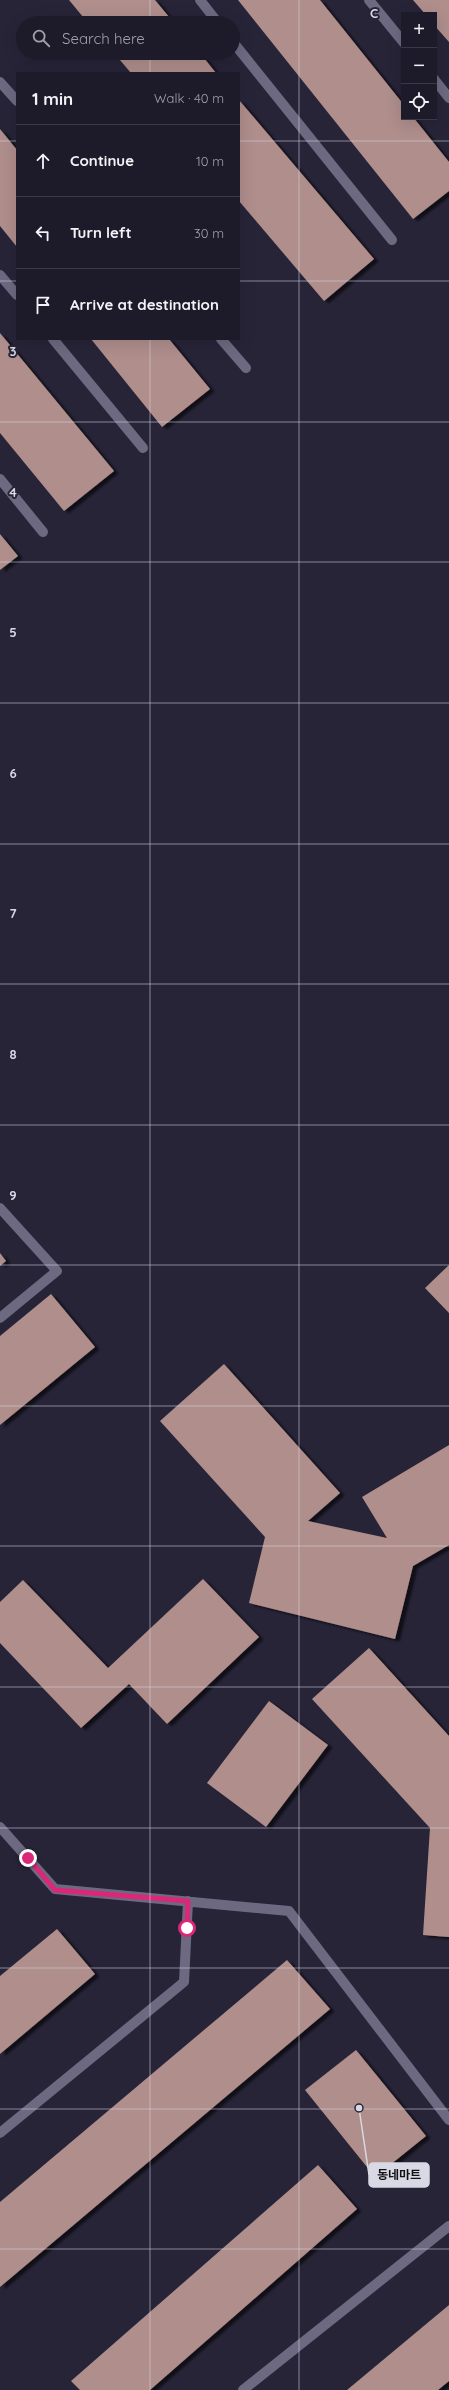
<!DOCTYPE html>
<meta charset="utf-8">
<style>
body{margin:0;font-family:Quicksand,"Noto Sans KR",sans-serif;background:#252432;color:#f1f3f6}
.controls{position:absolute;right:12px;top:12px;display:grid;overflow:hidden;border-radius:0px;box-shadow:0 4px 16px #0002}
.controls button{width:36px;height:36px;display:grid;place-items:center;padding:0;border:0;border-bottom:1px solid #3b3947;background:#1d1b2a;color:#f1f3f6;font:20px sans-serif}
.stop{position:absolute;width:12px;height:12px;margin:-9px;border:3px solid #db2777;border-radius:50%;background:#fff}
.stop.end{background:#db2777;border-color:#fff;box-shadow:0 1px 4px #0008}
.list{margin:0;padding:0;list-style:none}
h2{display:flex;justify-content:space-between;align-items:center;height:52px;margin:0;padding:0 16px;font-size:17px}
h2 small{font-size:13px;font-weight:400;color:#a0a1a8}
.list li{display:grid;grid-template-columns:26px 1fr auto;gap:12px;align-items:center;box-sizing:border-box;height:72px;padding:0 16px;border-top:1px solid #3b3947}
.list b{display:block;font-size:15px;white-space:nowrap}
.list em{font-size:13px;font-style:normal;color:#a0a1a8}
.icon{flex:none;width:22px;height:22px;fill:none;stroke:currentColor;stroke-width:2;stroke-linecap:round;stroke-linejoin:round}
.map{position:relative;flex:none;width:449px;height:2390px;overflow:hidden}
.search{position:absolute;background:#1d1b2a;box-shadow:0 4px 16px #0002;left:16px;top:16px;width:224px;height:44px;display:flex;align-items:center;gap:10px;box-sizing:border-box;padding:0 14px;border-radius:22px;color:#a0a1a8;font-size:15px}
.panel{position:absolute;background:#1d1b2a;box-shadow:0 4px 16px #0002;left:16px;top:72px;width:224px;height:268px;border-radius:0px}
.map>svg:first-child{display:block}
.building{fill:#af8e8c;filter:url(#shadow)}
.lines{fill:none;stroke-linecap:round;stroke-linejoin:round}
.lane{stroke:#6c6981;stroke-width:10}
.route{stroke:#db2777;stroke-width:5}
.grid{fill:none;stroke:#d9d8e5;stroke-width:1;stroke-opacity:0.55}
.grid-label{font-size:13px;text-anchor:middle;font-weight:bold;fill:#d9d8e5;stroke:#272438;stroke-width:4;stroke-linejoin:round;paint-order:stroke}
.leader{fill:none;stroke:#d9d8e5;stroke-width:1.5}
.callout-dot{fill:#d9d8e5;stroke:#272438;stroke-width:1.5}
.callout{fill:#d9d8e5;stroke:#d9d8e5;stroke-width:1.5}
.callout-label{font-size:12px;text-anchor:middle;font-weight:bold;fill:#111}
</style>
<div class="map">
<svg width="449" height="2390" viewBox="0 0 449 2390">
<defs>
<filter id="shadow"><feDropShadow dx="4.5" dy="2.5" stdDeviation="1" flood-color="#0009"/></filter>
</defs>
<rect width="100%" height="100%" fill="#272438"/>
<path class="building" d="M69 0H155L174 23H88Z
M238 0H320L404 105V117H413L449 162V191L413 219Z
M413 0H449V42L434 25V15H426Z
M114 53H200L216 73H131Z
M239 100 374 259 324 301 239 201Z
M0 129 17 150V247L0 226Z
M0 333 114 471 64 511 0 433Z
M91 339H169L210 389 162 427Z
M0 534 18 556 0 570Z
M0 1253 6 1261 0 1266Z
M449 1265V1313L425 1288Z
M51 1294 95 1347 0 1425V1336Z
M224 1364 340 1493 308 1521 387 1538 362 1497 449 1445V1545L413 1566 395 1639 249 1603 265 1537 160 1421Z
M203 1579 259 1637 167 1724 129 1684 81 1728 0 1643V1602L23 1580 108 1668Z
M369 1648 449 1736V1937L423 1935 430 1828 312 1699Z
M269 1701 328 1745 266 1827 207 1783Z
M57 1929 95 1974 0 2054V1976Z
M287 1960 330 2009 0 2287V2202Z
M356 2050 426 2136 375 2177 305 2090Z
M318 2165 357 2209 150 2390H80L71 2381Z
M449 2305V2381L438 2390H347Z"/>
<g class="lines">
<path class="lane" d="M200 0 218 23
M369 0 404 43
M233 42 392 240
M434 79 449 98
M0 82 17 101
M0 275 17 295
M53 339 143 448
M221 339 246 368
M0 479 43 532
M0 1208 57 1271 0 1318
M0 1827 55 1889 289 1911 449 2120
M0 2133 184 1982 188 1901
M243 2390 449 2226"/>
</g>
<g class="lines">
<path class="route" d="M28 1858 55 1890 188 1901 187 1928"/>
</g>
<path class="grid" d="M150 0V23M299 0V2390M150 53V73M0 141H17M239 141H449M0 281H17M239 281H449M150 339V2390M0 422H449M0 562H449M0 703H449M0 844H449M0 984H449M0 1125H449M0 1265H449M0 1406H449M0 1546H449M0 1687H449M0 1828H449M0 1968H449M0 2109H449M0 2249H449"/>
<g class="grid-label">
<text x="374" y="18">C</text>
<text x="13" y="356">3</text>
<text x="13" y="497">4</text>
<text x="13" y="637">5</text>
<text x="13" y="778">6</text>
<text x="13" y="918">7</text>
<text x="13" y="1059">8</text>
<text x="13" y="1200">9</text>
</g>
<path class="leader" d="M359 2108L369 2175"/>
<circle class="callout-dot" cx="359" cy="2108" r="4"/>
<rect class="callout" x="369" y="2163" width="60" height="24" rx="4"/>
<g class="callout-label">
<text x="399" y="2179">동네마트</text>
</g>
</svg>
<div class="controls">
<button>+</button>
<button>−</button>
<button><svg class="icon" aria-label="locate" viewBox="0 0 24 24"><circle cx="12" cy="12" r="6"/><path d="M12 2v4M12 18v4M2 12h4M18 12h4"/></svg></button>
</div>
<div class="stop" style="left:187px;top:1928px"></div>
<div class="stop end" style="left:28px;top:1858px"></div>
<div class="search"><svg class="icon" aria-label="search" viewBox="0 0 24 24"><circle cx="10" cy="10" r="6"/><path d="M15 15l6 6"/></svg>Search here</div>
<section class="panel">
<h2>1 min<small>Walk · 40 m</small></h2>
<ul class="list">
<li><svg class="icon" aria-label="ahead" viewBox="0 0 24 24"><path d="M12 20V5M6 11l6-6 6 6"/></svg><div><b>Continue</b></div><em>10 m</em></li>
<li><svg class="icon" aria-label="left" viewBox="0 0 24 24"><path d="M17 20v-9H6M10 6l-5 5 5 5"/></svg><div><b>Turn left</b></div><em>30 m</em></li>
<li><svg class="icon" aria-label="arrive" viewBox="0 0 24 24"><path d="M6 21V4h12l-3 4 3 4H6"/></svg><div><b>Arrive at destination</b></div></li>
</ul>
</section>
</div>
